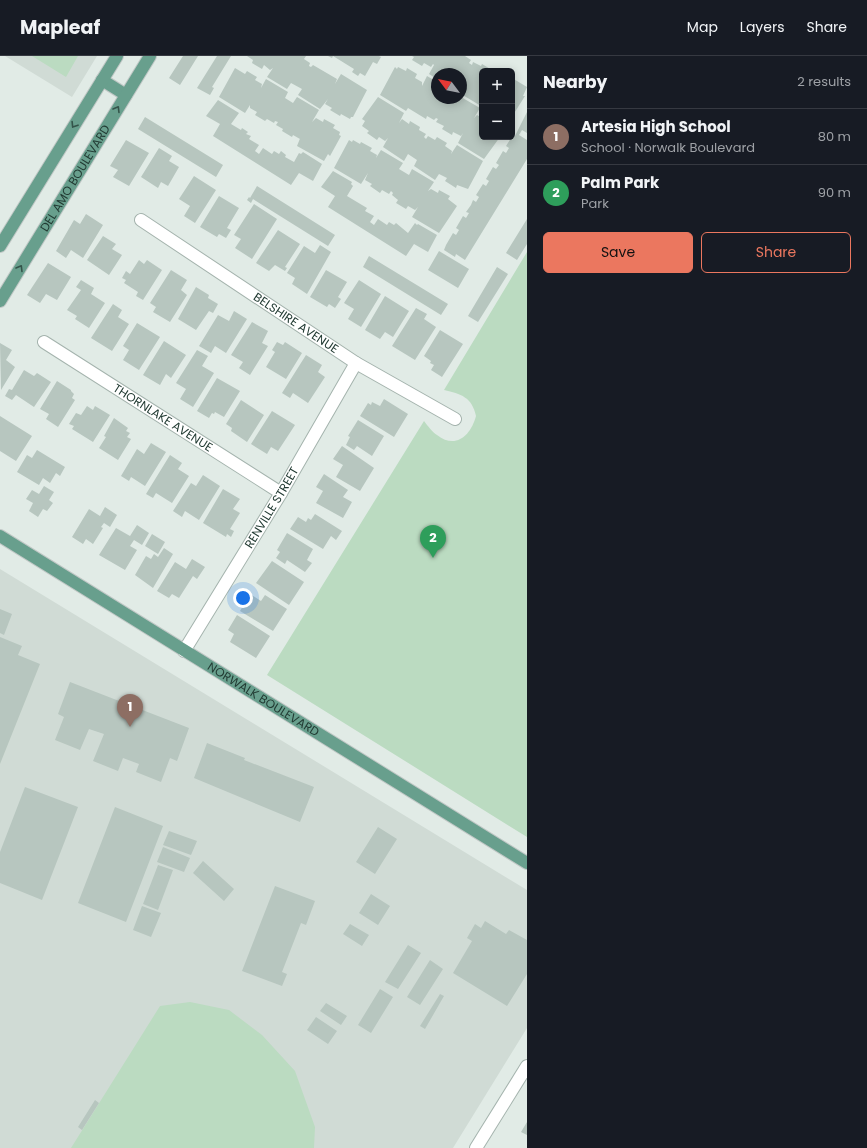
<!DOCTYPE html>
<meta charset="utf-8">
<style>
body{margin:0;font-family:Poppins,sans-serif;background:#20242c;color:#f1f3f6}
.controls{position:absolute;right:12px;top:12px;display:grid;overflow:hidden;border-radius:6px;box-shadow:0 2px 10px #0003}
.controls button{width:36px;height:36px;display:grid;place-items:center;padding:0;border:0;border-bottom:1px solid #363941;background:#171b24;color:#f1f3f6;font:20px sans-serif}
.compass{position:absolute;left:431px;top:12px;width:36px;height:36px;border-radius:50%;background:#171b24;box-shadow:0 2px 10px #0003;rotate:302deg}
.you{position:absolute;left:243px;top:542px;width:14px;height:14px;margin:-10px;border:3px solid #fff;border-radius:50%;background:#1a73e8;box-shadow:0 0 0 6px #1a73e833}
.badge{display:grid;place-items:center;width:26px;height:26px;border-radius:50%;background:#eb775f;color:#fff;font-size:13px;font-weight:700}
.pin{position:absolute;translate:-50% -33px;filter:drop-shadow(0 1px 2px #0008)}
.pin::after{content:'';position:absolute;top:21px;width:14px;height:12px;background:inherit;clip-path:polygon(0 0,100% 0,50% 100%)}
.list{margin:0;padding:0;list-style:none}
h2{display:flex;justify-content:space-between;align-items:center;height:52px;margin:0;padding:0 16px;font-size:17px}
h2 small{font-size:13px;font-weight:400;color:#9ea1a6}
.list li{display:grid;grid-template-columns:26px 1fr auto;gap:12px;align-items:center;box-sizing:border-box;height:56px;padding:0 16px;border-top:1px solid #363941}
.list b{display:block;font-size:15px;white-space:nowrap}
.list p{margin:0;font-size:13px;white-space:nowrap;color:#9ea1a6}
.list em{font-size:13px;font-style:normal;color:#9ea1a6}
.actions{display:flex;gap:8px;padding:12px 16px}
.actions a{flex:1;padding:9px 0;border:1px solid #eb775f;border-radius:6px;text-align:center;font-size:14px;color:#eb775f}
.actions .main{background:#eb775f;color:#111}
.map{position:relative;flex:none;width:527px;height:1092px;overflow:hidden}
header{display:flex;align-items:center;gap:24px;box-sizing:border-box;height:56px;padding:0 20px;background:#171b24;border-bottom:1px solid #363941}
header strong{font-size:19px}
nav{display:flex;gap:22px;margin-inline-start:auto;font-size:14px}
main{display:flex}
aside{flex:1;background:#171b24}
.map>svg:first-child{display:block}
.built{fill:#d0dbd5}
.green{fill:#bbdbc1}
.building{fill:#b7c6bf}
.lines{fill:none;stroke-linecap:round;stroke-linejoin:round}
.minor-casing{stroke:#a4b3ad;stroke-width:14}
.major-casing{stroke:#c1c8c6;stroke-width:14}
.minor{stroke:#fff;stroke-width:12}
.major{stroke:#689f8d;stroke-width:12}
.oneway{stroke:#34544a}
.labels{text-anchor:middle;stroke-width:3;stroke-linejoin:round;paint-order:stroke}
.street-label{font-size:12px;fill:#223b33;stroke:#f2f8f4}
</style>
<header>
<strong>Mapleaf</strong>
<nav><a>Map</a><a>Layers</a><a>Share</a></nav>
</header>
<main>
<div class="map">
<svg width="527" height="1092" viewBox="0 0 527 1092">
<rect width="100%" height="100%" fill="#e1ebe6"/>
<path class="built" d="M5 0H97L72 41Z
M0 513 527 834V972L453 1092H0Z"/>
<path class="green" d="M32 0H78L66 21Z
M527 196V781L267 619 424 365C428 370 432 376 437 379 456 394 471 379 476 360 472 341 461 338 444 334Z
M190 946 229 954 262 979 295 1015 315 1071 314 1092H71L160 950Z"/>
<path class="building" d="M183 0H198L180 29 169 22Z
M217 0H231L212 31 214 32 210 39 197 32Z
M247 0H306L304 3 310 7 309 10 311 11 313 9 337 23 335 28 341 18 367 34 353 61H351L350 63 341 58 340 60 330 54 332 52 325 48 328 43 320 53 298 39 302 33 291 27 287 33 267 21 273 12 270 14 264 9 262 13 252 7 253 4Z
M328 0H379L381 1 377 8 373 6 365 20 360 17 358 20 352 16 354 13 333 0 332 2Z
M412 0H465L471 4 469 7 472 9 473 6 481 10 482 8 492 14 482 15 481 50 461 38 463 31 461 29V18H437V23L429 18 434 9 433 8 431 11 424 7 422 10 412 4 414 1Z
M395 11 397 13 398 11 406 15 407 12 417 18 415 22 422 26V30L427 20 437 26V42H448L453 45 455 42 461 41 480 52 474 62 477 59 482 62V81H500L484 103 458 87 463 77 461 80 453 76 452 79 442 73 444 70 436 66 438 63 436 62 434 64 427 60 426 63 408 52 406 55 380 39Z
M235 12 245 18 247 15 257 21 255 24 262 28 261 32 266 23 288 36 285 42 293 47 297 41 319 54 312 66 316 62 323 66 324 63 335 69 333 72 340 76 339 79 341 80 330 100 328 98 324 105 297 90 301 80 300 83 293 79 292 81 282 75 283 73 276 69 278 66 275 65 274 67 267 63 265 65 255 59 257 56 250 52V49L245 57 219 41Z
M512 22 527 31 523 40H525L513 59 512 58Z
M378 41 404 57 399 67 402 63 409 68 410 65 420 71 419 74 426 78 424 81 426 83 428 80 435 84 437 81 447 87 445 90 452 95 451 98 457 89 483 105 468 133 457 129 456 132 445 125 447 122 439 118 435 124 414 110 417 104 408 98 404 105 383 91 388 82 385 85 379 81 377 84 367 77 369 75 362 70 365 65 362 63Z
M218 44 239 57 231 68 241 74 242 72 248 76 246 78 251 80 249 83 259 89 255 95 259 98 263 92 272 98 274 95 279 98 281 95 286 99 285 101 294 106 299 97 301 98 303 96 322 108 313 125 299 117 291 129 213 80 220 68 206 60Z
M527 56V77L522 74 519 79 527 84V103L465 204 456 198 455 201 444 194 446 189 453 177 456 179 459 174 456 172 463 160 466 162 469 157 466 156 471 149 473 144 476 146 479 141 476 139 483 128 486 130 489 125 486 123 493 111 496 113 499 109 496 107 503 95 506 97 509 92 506 90 513 79 515 80Z
M145 61 223 109 216 121 138 73Z
M126 84 149 97 129 130 113 121 118 114 110 110Z
M349 84 352 86 353 84 360 88 361 86 372 92 370 95 377 99 376 102 381 94 403 107 399 113 409 119 412 113 434 126 428 135 431 133 438 137 439 134 450 140 448 143 457 150 439 177 412 161 418 151 415 154 408 150 406 153 396 147 398 144 392 139 393 137 391 135 389 138 382 134 380 137 370 130 372 128 365 124 368 117 361 128 334 112Z
M159 92 172 100 169 105 179 111 168 130 161 126 158 132 141 121Z
M333 115 352 126 351 128 353 130 347 140 367 152 365 155 374 160 370 166 374 169 378 163 387 169 389 166 394 169 396 167 408 177 415 167 417 169 418 168 437 179 428 196 414 188 406 200 328 151 335 140 321 131Z
M194 120 216 134 195 167 184 160 190 150 179 143Z
M257 130 335 179 328 190 253 143 251 147 247 144 249 141 250 142Z
M219 140 239 152 227 172 231 174 226 182 219 178 217 181 200 171Z
M254 148 277 163 252 203 235 192 241 183 234 179Z
M86 158 103 169 83 202 71 194 66 202 56 195 74 164 80 168Z
M527 163V188L517 204 506 197Z
M278 174 300 188 285 211 287 212 285 215 275 209 269 215 256 207Z
M103 180 116 188 112 193 122 199 109 219 87 204Z
M320 189 331 196 307 238 292 228 295 222 287 217 304 190 315 197Z
M439 195 469 213 458 232 428 214Z
M369 200 448 248 441 259 363 211Z
M139 204 144 208 147 204 162 214 143 244 136 240 138 236 124 227 126 224 122 222 126 215 130 218Z
M48 207 71 221 57 244 46 238 40 247 27 239Z
M497 211 508 218 478 266 468 260Z
M171 214 187 224 181 234 187 239 170 266 153 256 156 251 150 247Z
M326 214 347 226 338 241 341 243 335 252 329 248 327 251 310 241Z
M81 224 94 232 91 238 105 247 89 272 75 263 77 260 67 254 81 234 76 231Z
M359 224 381 238 361 271 348 263 354 253 344 247Z
M196 231 209 239 208 242 218 248 213 257 209 255 196 274 178 263Z
M385 240 409 255 393 281 385 276 380 283 365 274Z
M113 248 122 254 118 261 129 268 112 295 91 282Z
M416 252 427 258 424 263 436 271 415 304 392 290Z
M234 255 247 263 226 297 215 290 211 297 199 290 218 259 229 265Z
M252 266 268 275 262 287 268 290 250 319 239 312 243 306 231 299Z
M137 267 160 281 139 314 123 304 129 294 123 290Z
M440 274 463 288 442 321 431 314 434 309 430 307 431 305 424 300Z
M164 285 186 299 171 322 166 318 160 329 143 319Z
M277 286 283 289 285 286 302 297 286 323 266 311 275 296 272 294Z
M0 287 12 294 6 304 15 311 1 334Z
M197 294 208 300 202 310 214 317 193 351 180 343 186 333 176 327Z
M306 299 322 309 318 316 325 321 308 347 293 337 290 342 282 337Z
M24 314 34 320 37 317 51 326 34 351 16 339 12 344 5 340 9 333 12 334Z
M217 322 240 335 224 361 215 356 214 358 212 357 209 362 197 355Z
M57 325 71 334V335L74 338 72 342 75 344 58 371 46 363 49 358 40 353Z
M384 343 408 358 394 381 360 360 368 347 371 349 372 346 380 350Z
M241 344 264 359 247 386 231 375 232 372 226 368Z
M87 350 93 354 95 350 110 359 93 386 72 373 74 370 69 368 76 357 81 359Z
M272 355 295 369 278 395 271 391 267 398 251 388Z
M0 360 32 380 16 405 0 395Z
M114 362 128 372 126 375 130 377 127 381 131 383 118 404 99 392 106 381 104 380Z
M358 364 384 380 372 400 357 390 354 394 346 389 350 381 348 380Z
M151 387 166 396 145 430 131 421 129 425 121 420 137 393 144 398Z
M342 390 374 412 360 435 336 421 343 409 333 403Z
M37 394 65 411 60 420 56 417 50 427 43 422 39 429 17 416 27 399 32 402Z
M170 399 182 407 178 413 189 420 172 447 156 437 153 442 146 438Z
M324 418 348 434 343 441 352 446 343 462 316 447 323 435 316 431Z
M203 419 220 430 199 464 185 455 182 461 173 455 191 427 196 430Z
M44 430 54 436 49 444 53 447 47 455 43 453 38 461 29 455 33 447 26 443 32 434 39 438Z
M223 433 240 443 233 453 240 457 230 473 234 475 231 481 227 478 226 481 203 467Z
M105 451 117 459 110 471 104 467 101 471 103 472 93 488 86 483 83 488 72 481 89 453 100 460Z
M315 458 342 475 336 484 331 480 323 493 290 473 298 461 306 466 308 462 311 464Z
M137 469 149 477 142 489 134 484 130 490 137 494 125 514 99 499 116 472 130 480Z
M287 477 313 493 307 504 312 507 305 516 287 504 285 508 276 502 280 496 277 494Z
M152 478 165 486 158 498 145 490Z
M164 492 173 498 153 532 135 519 146 500 151 503 154 498 158 501Z
M192 503 205 511 197 523 193 520 179 542 172 538 169 542 157 535 175 506 186 513Z
M272 505 304 526 289 549 256 527Z
M250 538 261 545 265 539 287 553 273 575 240 555Z
M0 553 12 558 4 579 0 577Z
M237 559 270 580 256 602 230 586 234 578 228 574Z
M0 581 22 590 18 599 40 608 0 708Z
M70 626 189 672 177 705 170 702 161 726 136 716 139 708 123 702 118 715 93 705 104 678 89 673 80 694 55 684 64 661 58 658Z
M207 687 245 702 244 704 314 731 300 766 194 722Z
M25 731 78 751 42 844 0 827V796Z
M115 751 163 770 126 866 78 847Z
M378 771 397 783 375 818 356 806Z
M169 775 197 785 191 799 163 789Z
M163 791 190 802 184 816 157 806Z
M203 805 234 833 224 845 193 817Z
M158 809 173 814 158 854 143 848Z
M275 830 315 845 306 869 301 867 282 916 287 918 282 930 242 915Z
M371 838 390 850 378 869 359 857Z
M142 850 161 857 151 881 133 874Z
M485 865 506 878 509 874 527 884V918L507 950 453 917 472 885 467 882 475 868 481 872Z
M350 868 369 879 362 890 343 878Z
M408 889 421 897 398 933 385 926Z
M430 904 443 913 420 949 407 941Z
M380 933 393 941 371 977 358 969Z
M440 938 444 940 425 973 420 970Z
M326 947 347 960 341 969 320 955Z
M316 961 337 975 328 988 307 974Z
M95 1044 99 1047 82 1074 78 1071Z
M527 1066V1079L521 1076Z"/>
<g class="lines">
<defs>
<g id="minor">
<path id="s1" d="M141 164 356 307 455 363"/>
<path id="s2" d="M44 286 281 437"/>
<path id="s3" d="M184 595 281 437 356 307"/>
<path d="M476 1092 527 1010"/>
</g>
<g id="major">
<path d="M102 24 126 39"/>
<path d="M0 190 117 0"/>
<path id="s4" d="M0 245 150 0"/>
<path id="s5" d="M0 480 527 807"/>
</g>
</defs>
<use href="#minor" class="minor-casing"/>
<use href="#major" class="major-casing"/>
<use href="#minor" class="minor"/>
<use href="#major" class="major"/>
</g>
<defs><path id="oneway-chevron" d="M-2-3.5L2.5 0L-2 3.5" fill="none" stroke-width="1.6" stroke-linecap="round" stroke-linejoin="round"/></defs>
<g class="oneway">
<use href="#oneway-chevron" transform="translate(117 53) rotate(-59)"/>
<use href="#oneway-chevron" transform="translate(74 69) rotate(122)"/>
<use href="#oneway-chevron" transform="translate(20 212) rotate(-59)"/>
</g>
<g class="labels">
<g class="street-label">
<text dy="4" stroke="none"><textPath href="#s4" startOffset="144">DEL AMO BOULEVARD</textPath></text>
<text dy="4" stroke="none"><textPath href="#s1" startOffset="186">BELSHIRE AVENUE</textPath></text>
<text dy="4" stroke="none"><textPath href="#s2" startOffset="141">THORNLAKE AVENUE</textPath></text>
<text dy="4" stroke="none"><textPath href="#s3" startOffset="168">RENVILLE STREET</textPath></text>
<text dy="4" stroke="none"><textPath href="#s5" startOffset="310">NORWALK BOULEVARD</textPath></text>
</g>
</g>
</svg>
<div class="controls">
<button>+</button>
<button>−</button>
</div>
<svg class="compass" viewBox="-18 -18 36 36"><path d="M0-13l5 13h-10z" fill="#e53935"/><path d="M0 13l5-13h-10z" fill="#9ea1a6"/></svg>
<div class="you"></div>
<div class="pin badge" style="left:130px;top:671px;background:#8d6e63">1</div>
<div class="pin badge" style="left:433px;top:502px;background:#2e9e5b">2</div>
</div>
<aside>
<h2>Nearby<small>2 results</small></h2>
<ul class="list">
<li><span class="badge" style="background:#8d6e63">1</span><div><b>Artesia High School</b><p>School · Norwalk Boulevard</p></div><em>80 m</em></li>
<li><span class="badge" style="background:#2e9e5b">2</span><div><b>Palm Park</b><p>Park</p></div><em>90 m</em></li>
</ul>
<div class="actions"><a class="main">Save</a><a>Share</a></div>
</aside>
</main>
